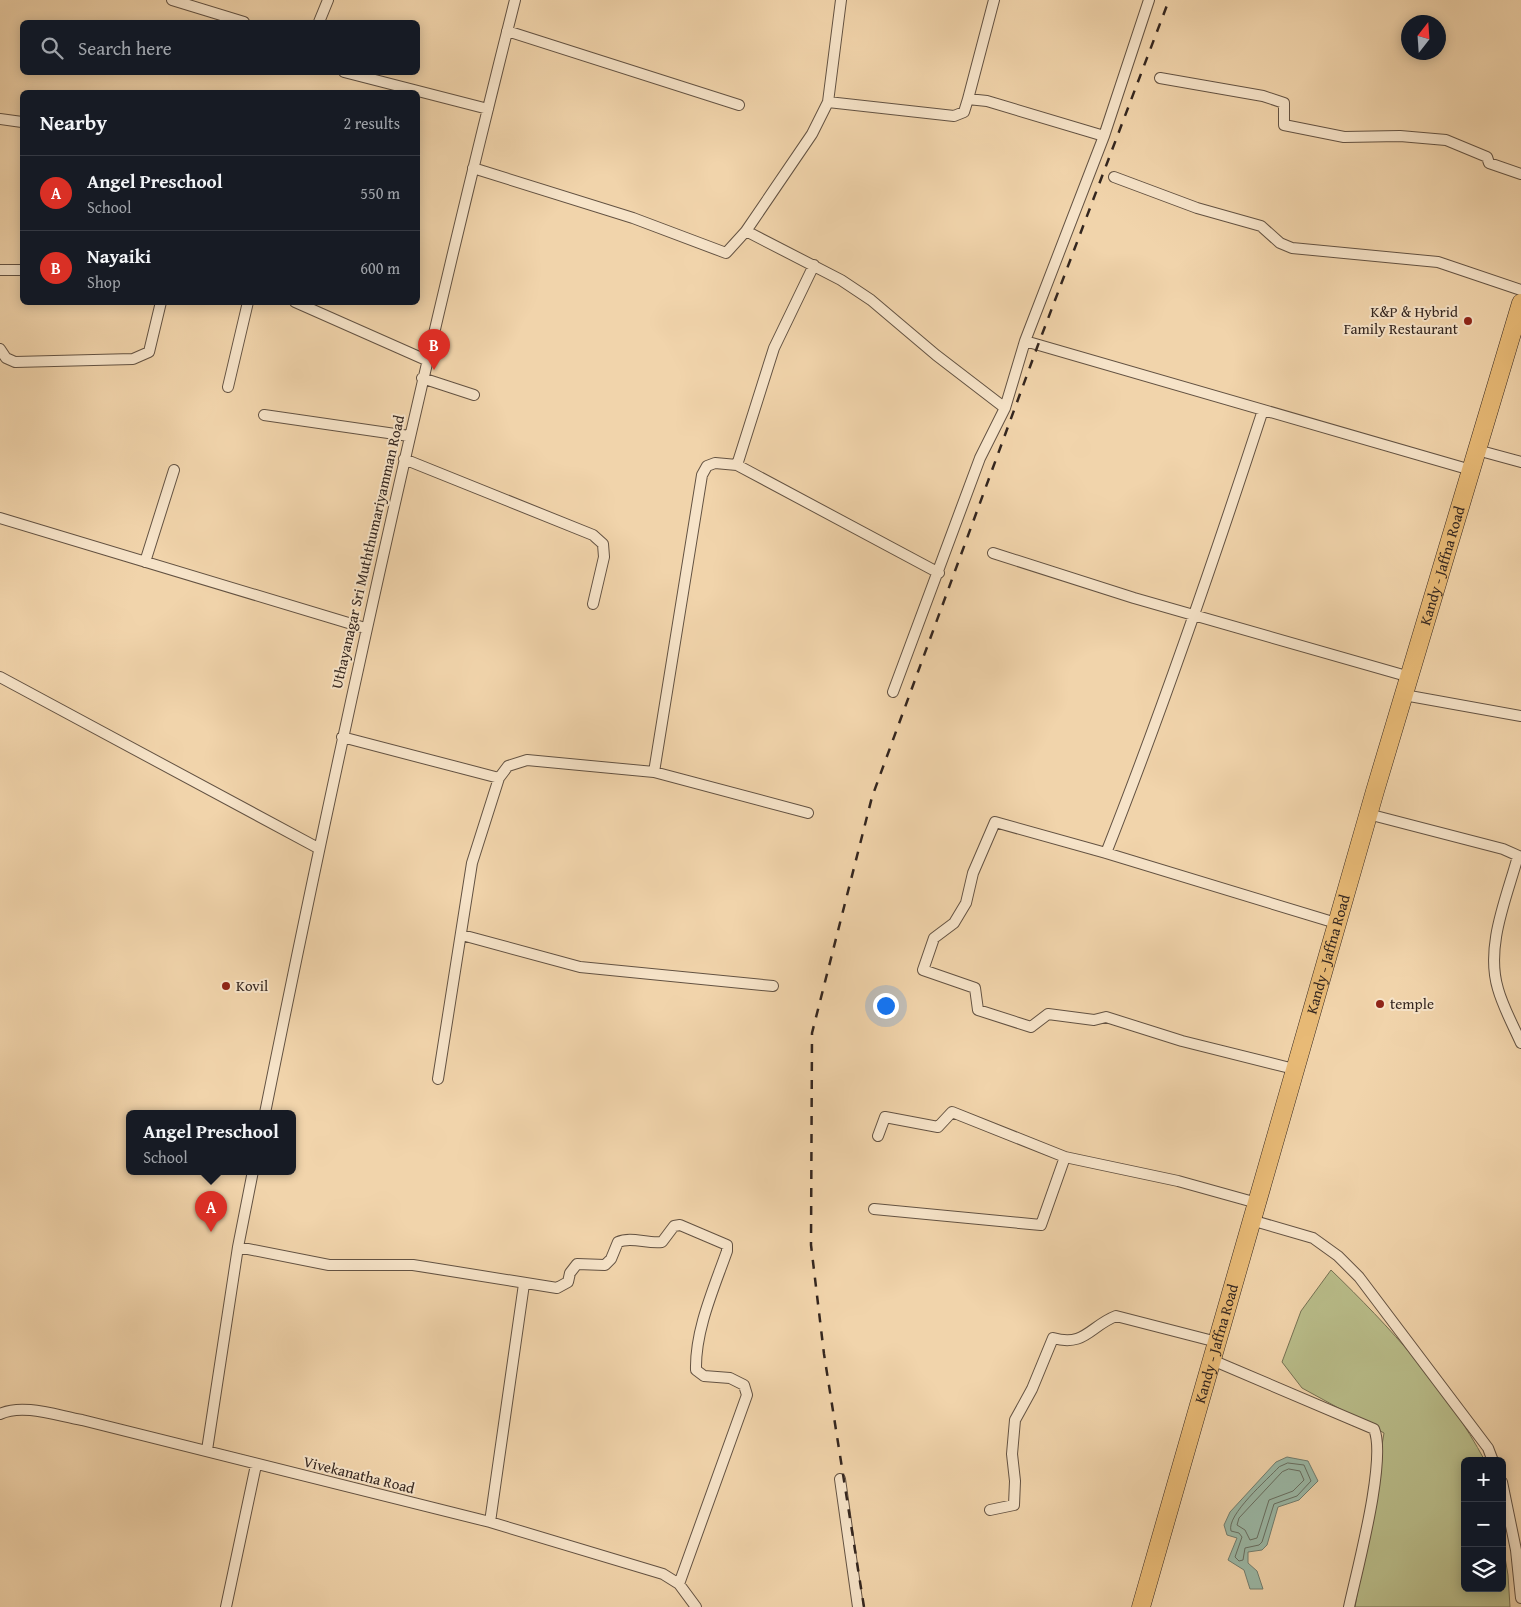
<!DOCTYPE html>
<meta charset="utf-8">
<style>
body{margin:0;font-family:"Gentium Book Plus",serif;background:#242831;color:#f1f3f6}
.controls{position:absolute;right:15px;bottom:15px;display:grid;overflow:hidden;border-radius:8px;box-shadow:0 2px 12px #0003}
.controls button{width:45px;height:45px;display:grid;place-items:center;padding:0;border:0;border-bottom:1px solid #363941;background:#171b24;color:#f1f3f6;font:25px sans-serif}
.compass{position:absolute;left:1401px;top:15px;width:45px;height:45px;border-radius:50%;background:#171b24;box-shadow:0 2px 12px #0003;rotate:17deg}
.you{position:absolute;left:885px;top:1005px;width:18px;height:18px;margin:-12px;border:4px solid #fff;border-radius:50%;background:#1a73e8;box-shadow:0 0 0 8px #1a73e833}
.badge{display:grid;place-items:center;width:32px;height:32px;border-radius:50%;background:#d93025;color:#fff;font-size:16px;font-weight:700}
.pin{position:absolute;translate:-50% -41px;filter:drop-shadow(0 1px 2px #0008)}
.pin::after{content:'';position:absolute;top:26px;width:18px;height:15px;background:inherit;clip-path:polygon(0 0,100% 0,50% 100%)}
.popup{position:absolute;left:126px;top:1110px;width:170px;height:65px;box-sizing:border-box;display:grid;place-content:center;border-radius:8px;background:#171b24;filter:drop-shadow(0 1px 4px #0005);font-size:16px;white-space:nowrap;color:#9ea1a6}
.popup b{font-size:19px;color:#f1f3f6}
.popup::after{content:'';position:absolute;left:50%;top:100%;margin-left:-10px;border:10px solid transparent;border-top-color:#171b24}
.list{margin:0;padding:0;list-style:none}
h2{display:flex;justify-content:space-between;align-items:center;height:65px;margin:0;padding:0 20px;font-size:21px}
h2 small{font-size:16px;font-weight:400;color:#9ea1a6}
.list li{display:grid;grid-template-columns:32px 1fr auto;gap:15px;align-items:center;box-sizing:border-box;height:75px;padding:0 20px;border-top:1px solid #363941}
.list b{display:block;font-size:19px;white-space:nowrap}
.list p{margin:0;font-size:16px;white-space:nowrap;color:#9ea1a6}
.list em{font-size:16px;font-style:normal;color:#9ea1a6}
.icon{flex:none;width:28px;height:28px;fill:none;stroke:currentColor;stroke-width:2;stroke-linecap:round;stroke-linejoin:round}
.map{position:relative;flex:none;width:1521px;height:1607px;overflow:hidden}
.search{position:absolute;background:#171b24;box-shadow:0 2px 12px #0003;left:20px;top:20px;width:400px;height:55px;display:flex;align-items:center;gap:12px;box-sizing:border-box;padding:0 18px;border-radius:8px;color:#9ea1a6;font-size:19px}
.panel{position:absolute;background:#171b24;box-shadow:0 2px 12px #0003;left:20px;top:90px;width:400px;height:215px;border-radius:8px}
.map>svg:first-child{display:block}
.green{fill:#b9bd8a;stroke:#767254}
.water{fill:#9bb8a6;stroke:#727e70}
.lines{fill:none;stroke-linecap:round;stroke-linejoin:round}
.shore{stroke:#686f62;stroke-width:1}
.minor-casing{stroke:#635242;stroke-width:12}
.trunk-casing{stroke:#34261f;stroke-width:19}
.minor{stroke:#f6e3c8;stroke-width:10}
.trunk{stroke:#e8ba76;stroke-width:18}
.rail{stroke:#34261f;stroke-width:2.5;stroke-dasharray:9 9;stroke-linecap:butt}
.poi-dot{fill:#8f2418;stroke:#f6e3c8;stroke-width:2}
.labels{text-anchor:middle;stroke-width:4;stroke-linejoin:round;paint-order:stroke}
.poi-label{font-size:15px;fill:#34261f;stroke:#f6e3c8;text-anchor:start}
.street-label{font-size:15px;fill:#34261f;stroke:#f6e3c8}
</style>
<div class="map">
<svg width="1521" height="1607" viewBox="0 0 1521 1607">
<rect width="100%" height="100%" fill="#f1d4ab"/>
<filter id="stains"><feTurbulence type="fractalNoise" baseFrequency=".004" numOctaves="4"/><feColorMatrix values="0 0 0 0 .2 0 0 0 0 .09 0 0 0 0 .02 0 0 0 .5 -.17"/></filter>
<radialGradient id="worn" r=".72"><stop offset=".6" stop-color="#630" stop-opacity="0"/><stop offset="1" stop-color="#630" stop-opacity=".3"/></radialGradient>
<path class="green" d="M1331 1270C1390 1327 1446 1388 1485 1461H1465V1588H1502V1540L1508 1575 1510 1607H1355L1384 1433 1302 1388 1282 1362 1301 1311Z"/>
<path class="water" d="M1287 1457 1308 1461 1318 1481 1299 1500 1278 1507 1267 1545 1262 1550 1248 1552V1563L1257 1571 1263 1589H1250L1244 1570 1228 1560 1237 1538 1227 1535 1224 1525 1230 1512 1276 1462Z"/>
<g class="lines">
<path class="shore" d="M1288 1463 1304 1465 1311 1481 1297 1496 1274 1504 1262 1542 1259 1545 1245 1548 1243 1560 1239 1561 1235 1557 1242 1537 1239 1533 1231 1531C1226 1515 1268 1479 1279 1467Z
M1289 1469 1300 1471 1304 1480 1293 1491 1269 1500 1257 1538 1250 1540 1245 1530 1237 1525 1239 1518 1282 1472Z"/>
<defs>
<path id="minor" d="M172 0 244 22
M319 22 328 0
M507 31 739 105
M344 72 488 109
M1160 78 1263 96 1284 103V125L1344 137 1400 136 1446 140 1487 157 1489 163 1521 174
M968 99 994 0
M828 102 954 116 964 112 968 99 987 101 1104 136
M0 119 22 122
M473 168 633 218 726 253 746 231 841 280 871 300 936 355 1005 408
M1114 177 1197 208 1261 226 1280 243 1292 248 1438 262 1521 290
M746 231 812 134 828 102 841 0
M0 270H22
M295 302 426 360
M1025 341 1471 470
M0 349 6 358 15 362 133 359 149 352 161 302
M422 378 474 395
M228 387 248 302
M264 415 409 436
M1477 450 1521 462
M404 459 593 535 603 544 604 557 593 604
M737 465 774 348 814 265
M0 518 365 628
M993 553 1134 598 1410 677
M145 562 174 470
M0 677 318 848
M893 692 980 458 1005 408 1025 341 1104 136 1149 0
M1404 695 1521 716
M342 737 499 778
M654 772 702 475 707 466 715 463 737 465 939 573
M1368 814 1503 849 1521 857
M1106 853C1164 706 1214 560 1263 410
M1518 856C1507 897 1485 946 1498 989 1503 1007 1513 1025 1521 1043
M462 935 580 967 773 986
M1294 1069 1182 1041 1106 1017 1094 1020 1048 1014 1031 1027 978 1010 975 988 923 970 934 938 954 923 966 903 973 873 995 822 1106 853 1336 923
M438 1079 472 863 499 778 508 766 527 760 654 772 808 813
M265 1113C340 740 422 369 515 0
M878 1136 885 1117 938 1127 952 1112 1065 1157 1178 1181 1257 1203
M874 1209 1041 1225 1065 1157
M1251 1220 1313 1238 1338 1256 1359 1277 1488 1448 1493 1461
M238 1247 329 1265H413L557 1288 568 1282 570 1273 577 1264 605 1265 611 1259 618 1242C631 1236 647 1244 662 1242L674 1226 680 1225 727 1245V1251C714 1288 695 1330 696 1370L704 1376 730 1378 744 1385 747 1395 679 1584
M1212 1360 1374 1429C1387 1459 1357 1570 1349 1607
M0 1414C23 1403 58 1416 82 1420L490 1522 663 1574 679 1584 696 1607
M207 1450 238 1247 253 1171
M840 1479 858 1607
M1502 1482 1516 1550 1521 1598
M990 1510 1014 1505 1015 1481 1012 1454 1015 1420 1032 1389 1053 1338C1085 1347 1090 1326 1116 1316L1217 1342
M490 1522 524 1284
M226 1607 256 1465"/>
<g id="trunk">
<path id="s1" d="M1141 1607 1375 791 1521 303"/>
</g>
</defs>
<use href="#minor" class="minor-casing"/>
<use href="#trunk" class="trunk-casing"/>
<use href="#minor" class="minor"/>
<use href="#trunk" class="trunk"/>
<path class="rail" d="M864 1607 824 1354 811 1245 812 1033 872 797 1038 345 1169 0"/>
</g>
<g class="poi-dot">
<circle cx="1468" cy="321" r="5"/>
<circle cx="226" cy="986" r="5"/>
<circle cx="1380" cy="1004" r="5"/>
</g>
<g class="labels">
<g class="poi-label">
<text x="1458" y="317" text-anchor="end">K&amp;P &amp; Hybrid<tspan x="1458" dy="17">Family Restaurant</tspan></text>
<text x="236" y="991">Kovil</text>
<text x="1390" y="1009">temple</text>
</g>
<g class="street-label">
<text transform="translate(368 552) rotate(-77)" y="5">Uthayanagar Sri Muththumariyamman Road</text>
<text dy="5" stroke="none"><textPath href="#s1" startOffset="1084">Kandy - Jaffna Road</textPath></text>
<text dy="5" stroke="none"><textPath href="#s1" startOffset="679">Kandy - Jaffna Road</textPath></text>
<text dy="5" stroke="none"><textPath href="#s1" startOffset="274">Kandy - Jaffna Road</textPath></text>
<text transform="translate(359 1475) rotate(14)" y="5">Vivekanatha Road</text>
</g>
</g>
<rect width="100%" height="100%" filter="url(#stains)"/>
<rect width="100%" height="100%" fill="url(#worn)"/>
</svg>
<div class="controls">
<button>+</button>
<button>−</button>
<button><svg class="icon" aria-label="layers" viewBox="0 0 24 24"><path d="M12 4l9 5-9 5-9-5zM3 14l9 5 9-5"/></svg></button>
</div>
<svg class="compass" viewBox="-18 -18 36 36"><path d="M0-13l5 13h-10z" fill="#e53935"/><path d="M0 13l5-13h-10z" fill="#9ea1a6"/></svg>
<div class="you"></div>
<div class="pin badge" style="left:211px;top:1232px">A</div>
<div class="popup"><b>Angel Preschool</b>School</div>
<div class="pin badge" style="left:434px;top:370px">B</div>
<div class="search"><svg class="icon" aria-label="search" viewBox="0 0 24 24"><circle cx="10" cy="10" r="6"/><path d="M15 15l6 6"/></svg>Search here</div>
<section class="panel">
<h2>Nearby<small>2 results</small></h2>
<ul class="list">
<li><span class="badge">A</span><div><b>Angel Preschool</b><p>School</p></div><em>550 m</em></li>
<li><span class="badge">B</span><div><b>Nayaiki</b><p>Shop</p></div><em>600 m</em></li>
</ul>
</section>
</div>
